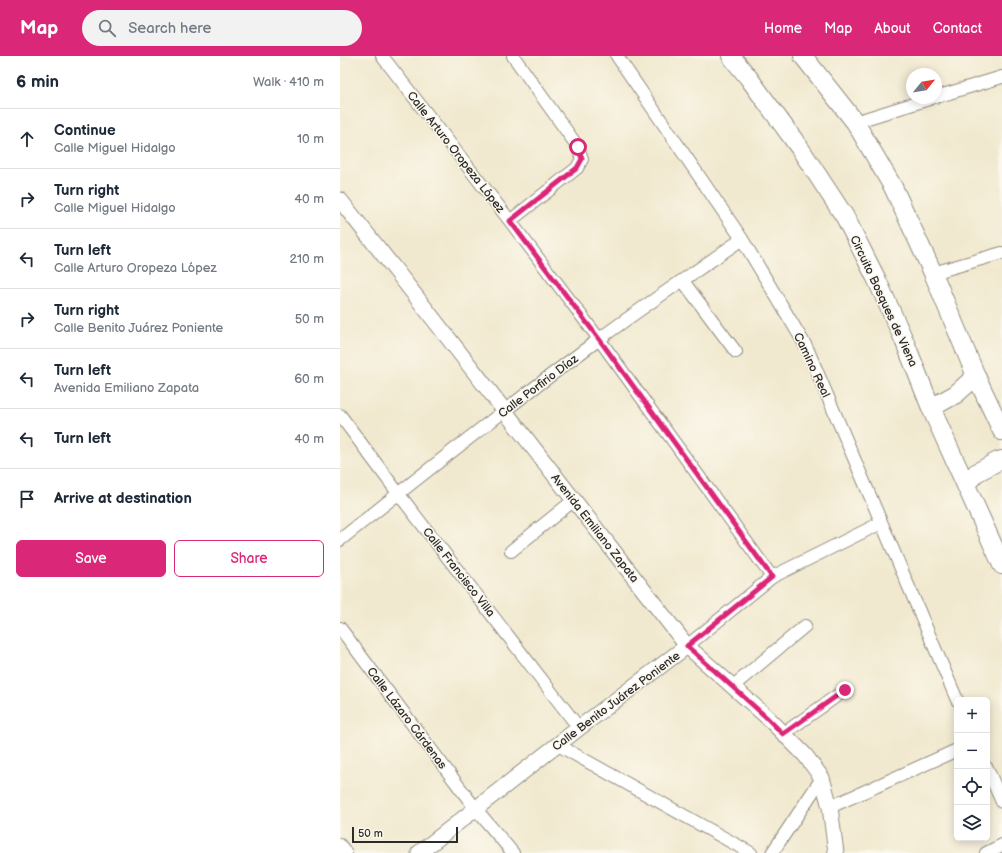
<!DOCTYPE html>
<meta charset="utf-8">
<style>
body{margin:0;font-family:"Balsamiq Sans",sans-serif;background:#f2f2f3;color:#1f2937}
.controls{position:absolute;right:12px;bottom:12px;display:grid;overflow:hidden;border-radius:6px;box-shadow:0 2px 10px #0003}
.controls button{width:36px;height:36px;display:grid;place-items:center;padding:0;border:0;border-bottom:1px solid #e0e1e3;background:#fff;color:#1f2937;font:20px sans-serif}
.compass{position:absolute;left:566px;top:12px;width:36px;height:36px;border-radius:50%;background:#fff;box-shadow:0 2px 10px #0003;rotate:60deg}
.scale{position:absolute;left:12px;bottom:10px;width:106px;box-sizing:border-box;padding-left:4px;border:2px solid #2b2b2b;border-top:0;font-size:11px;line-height:14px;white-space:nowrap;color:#2b2b2b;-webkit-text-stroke:3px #fbf7ec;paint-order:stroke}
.stop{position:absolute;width:12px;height:12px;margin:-9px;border:3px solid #db2777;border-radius:50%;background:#fff}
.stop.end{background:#db2777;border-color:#fff;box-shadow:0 1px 4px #0008}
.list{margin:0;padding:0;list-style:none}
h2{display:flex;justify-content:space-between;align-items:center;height:52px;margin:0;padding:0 16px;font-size:17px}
h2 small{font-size:13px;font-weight:400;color:#747a83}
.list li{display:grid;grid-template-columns:26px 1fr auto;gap:12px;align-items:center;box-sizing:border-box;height:60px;padding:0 16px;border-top:1px solid #e0e1e3}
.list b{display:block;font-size:15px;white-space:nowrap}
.list p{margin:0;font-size:13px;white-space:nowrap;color:#747a83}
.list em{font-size:13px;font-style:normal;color:#747a83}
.actions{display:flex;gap:8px;padding:12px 16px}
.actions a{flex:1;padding:9px 0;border:1px solid #db2777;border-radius:6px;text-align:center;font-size:14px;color:#db2777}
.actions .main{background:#db2777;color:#fff}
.icon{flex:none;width:22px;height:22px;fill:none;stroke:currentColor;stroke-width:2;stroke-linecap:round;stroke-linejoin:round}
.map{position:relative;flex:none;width:662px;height:797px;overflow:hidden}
header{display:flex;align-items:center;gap:24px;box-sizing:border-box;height:56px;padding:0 20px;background:#db2777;color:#fff}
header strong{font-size:19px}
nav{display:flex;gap:22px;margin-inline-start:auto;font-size:14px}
.search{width:280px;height:36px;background:#f2f2f3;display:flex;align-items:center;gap:10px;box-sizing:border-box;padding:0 14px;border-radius:22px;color:#747a83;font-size:15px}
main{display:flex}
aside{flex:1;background:#fff}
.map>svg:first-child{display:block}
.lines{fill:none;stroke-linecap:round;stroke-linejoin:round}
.minor-casing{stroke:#8e8a7d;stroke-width:14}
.tertiary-casing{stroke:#8e8a7d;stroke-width:17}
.secondary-casing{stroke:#8e8a7d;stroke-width:20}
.minor{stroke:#fff;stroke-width:12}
.tertiary{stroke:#fff;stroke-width:15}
.secondary{stroke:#fff;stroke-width:18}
.route{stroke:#db2777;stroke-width:5}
.labels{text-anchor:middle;stroke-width:3;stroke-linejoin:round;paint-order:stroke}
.street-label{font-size:12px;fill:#2b2b2b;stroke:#fbf7ec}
</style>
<header>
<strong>Map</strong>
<div class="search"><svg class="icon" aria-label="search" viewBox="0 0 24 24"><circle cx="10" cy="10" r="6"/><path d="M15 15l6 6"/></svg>Search here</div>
<nav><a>Home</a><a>Map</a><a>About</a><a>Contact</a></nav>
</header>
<main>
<aside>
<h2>6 min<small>Walk · 410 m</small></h2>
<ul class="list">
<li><svg class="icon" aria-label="ahead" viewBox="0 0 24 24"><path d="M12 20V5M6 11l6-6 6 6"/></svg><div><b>Continue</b><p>Calle Miguel Hidalgo</p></div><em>10 m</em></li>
<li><svg class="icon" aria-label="right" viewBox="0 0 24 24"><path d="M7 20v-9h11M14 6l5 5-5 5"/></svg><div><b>Turn right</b><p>Calle Miguel Hidalgo</p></div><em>40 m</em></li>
<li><svg class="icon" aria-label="left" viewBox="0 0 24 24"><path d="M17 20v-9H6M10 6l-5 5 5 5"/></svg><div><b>Turn left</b><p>Calle Arturo Oropeza López</p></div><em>210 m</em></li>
<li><svg class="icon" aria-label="right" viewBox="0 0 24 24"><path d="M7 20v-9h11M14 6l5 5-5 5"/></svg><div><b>Turn right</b><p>Calle Benito Juárez Poniente</p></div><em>50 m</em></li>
<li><svg class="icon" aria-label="left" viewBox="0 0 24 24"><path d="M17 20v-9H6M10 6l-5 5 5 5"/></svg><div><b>Turn left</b><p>Avenida Emiliano Zapata</p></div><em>60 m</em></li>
<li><svg class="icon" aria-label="left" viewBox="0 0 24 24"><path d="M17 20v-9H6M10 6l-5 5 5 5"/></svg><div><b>Turn left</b></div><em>40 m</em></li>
<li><svg class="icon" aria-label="arrive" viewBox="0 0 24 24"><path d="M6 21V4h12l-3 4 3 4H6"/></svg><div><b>Arrive at destination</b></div></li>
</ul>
<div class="actions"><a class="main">Save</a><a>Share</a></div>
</aside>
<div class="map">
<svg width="662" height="797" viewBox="0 0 662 797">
<rect width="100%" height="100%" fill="#fbf7ec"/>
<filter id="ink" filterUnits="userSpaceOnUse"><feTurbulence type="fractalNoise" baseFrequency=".025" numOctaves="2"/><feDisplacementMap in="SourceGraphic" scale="8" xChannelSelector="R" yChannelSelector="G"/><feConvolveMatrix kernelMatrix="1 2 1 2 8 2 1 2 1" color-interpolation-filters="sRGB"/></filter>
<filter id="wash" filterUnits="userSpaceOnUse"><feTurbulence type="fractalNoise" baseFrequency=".012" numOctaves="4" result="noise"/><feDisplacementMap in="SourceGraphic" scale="16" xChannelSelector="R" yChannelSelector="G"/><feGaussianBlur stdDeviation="0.9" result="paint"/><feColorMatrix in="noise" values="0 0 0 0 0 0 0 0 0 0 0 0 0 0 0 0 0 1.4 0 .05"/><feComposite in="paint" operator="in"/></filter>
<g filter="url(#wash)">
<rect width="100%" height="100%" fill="#f1e9cf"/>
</g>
<g filter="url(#ink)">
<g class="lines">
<defs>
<path id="minor" d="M42 0 170 165 259 283 432 521
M277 0 402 183 467 292 617 644
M596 41 662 21
M515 66 592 42
M170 165 237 112 242 103 238 91 173 0
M593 217 662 197
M343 225 396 296
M0 359 58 437 239 672
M0 484C85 416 170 349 258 284 305 249 354 217 402 183
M171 495 234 444
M0 572 135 752 173 797
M347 590 432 521 541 467
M392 631 465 570
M443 678 505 634
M218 689 411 797
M647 712 662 746
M490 751 617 694
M0 789 6 797
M432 797 482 722
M646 797 662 789"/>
<path id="tertiary" d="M0 144 57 216 347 590 427 661 465 699 482 722 490 751 496 797
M79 797 239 672 347 590"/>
<path id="secondary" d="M391 0 408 21 459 91 505 161 536 222 564 284 591 352 662 509
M463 0 515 66 553 131 593 217 636 320 662 375
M591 352 616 338 636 320
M626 428 636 417 658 405 662 404"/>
</defs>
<use href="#minor" class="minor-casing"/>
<use href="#tertiary" class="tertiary-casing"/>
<use href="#secondary" class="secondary-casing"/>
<use href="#minor" class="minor"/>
<use href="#tertiary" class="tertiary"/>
<use href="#secondary" class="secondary"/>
</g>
</g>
<g class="lines" filter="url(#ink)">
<path class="route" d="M238 91 242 103 237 112 170 165 259 283 432 521 347 590 426 661 443 678 505 634"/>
</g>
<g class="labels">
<g class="street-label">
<text transform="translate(116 96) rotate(52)" y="4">Calle Arturo Oropeza López</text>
<text transform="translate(544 245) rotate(65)" y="4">Circuito Bosques de Viena</text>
<text transform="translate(472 309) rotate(65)" y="4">Camino Real</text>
<text transform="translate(198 330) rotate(-37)" y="4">Calle Porfirio Díaz</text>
<text transform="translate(255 472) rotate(52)" y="4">Avenida Emiliano Zapata</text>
<text transform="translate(119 516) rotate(52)" y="4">Calle Francisco Villa</text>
<text transform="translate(276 645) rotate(-37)" y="4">Calle Benito Juárez Poniente</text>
<text transform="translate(67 662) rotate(53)" y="4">Calle Lázaro Cárdenas</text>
</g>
</g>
</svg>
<div class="controls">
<button>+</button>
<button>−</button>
<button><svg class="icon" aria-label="locate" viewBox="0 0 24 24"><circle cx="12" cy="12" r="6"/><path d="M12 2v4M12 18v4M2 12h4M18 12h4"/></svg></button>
<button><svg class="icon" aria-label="layers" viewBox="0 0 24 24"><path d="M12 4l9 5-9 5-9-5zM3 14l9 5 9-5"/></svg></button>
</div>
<svg class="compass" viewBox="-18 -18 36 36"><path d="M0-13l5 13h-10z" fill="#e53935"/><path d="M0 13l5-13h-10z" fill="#747a83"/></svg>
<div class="scale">50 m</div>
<div class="stop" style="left:238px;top:91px"></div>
<div class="stop end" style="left:505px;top:634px"></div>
</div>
</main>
